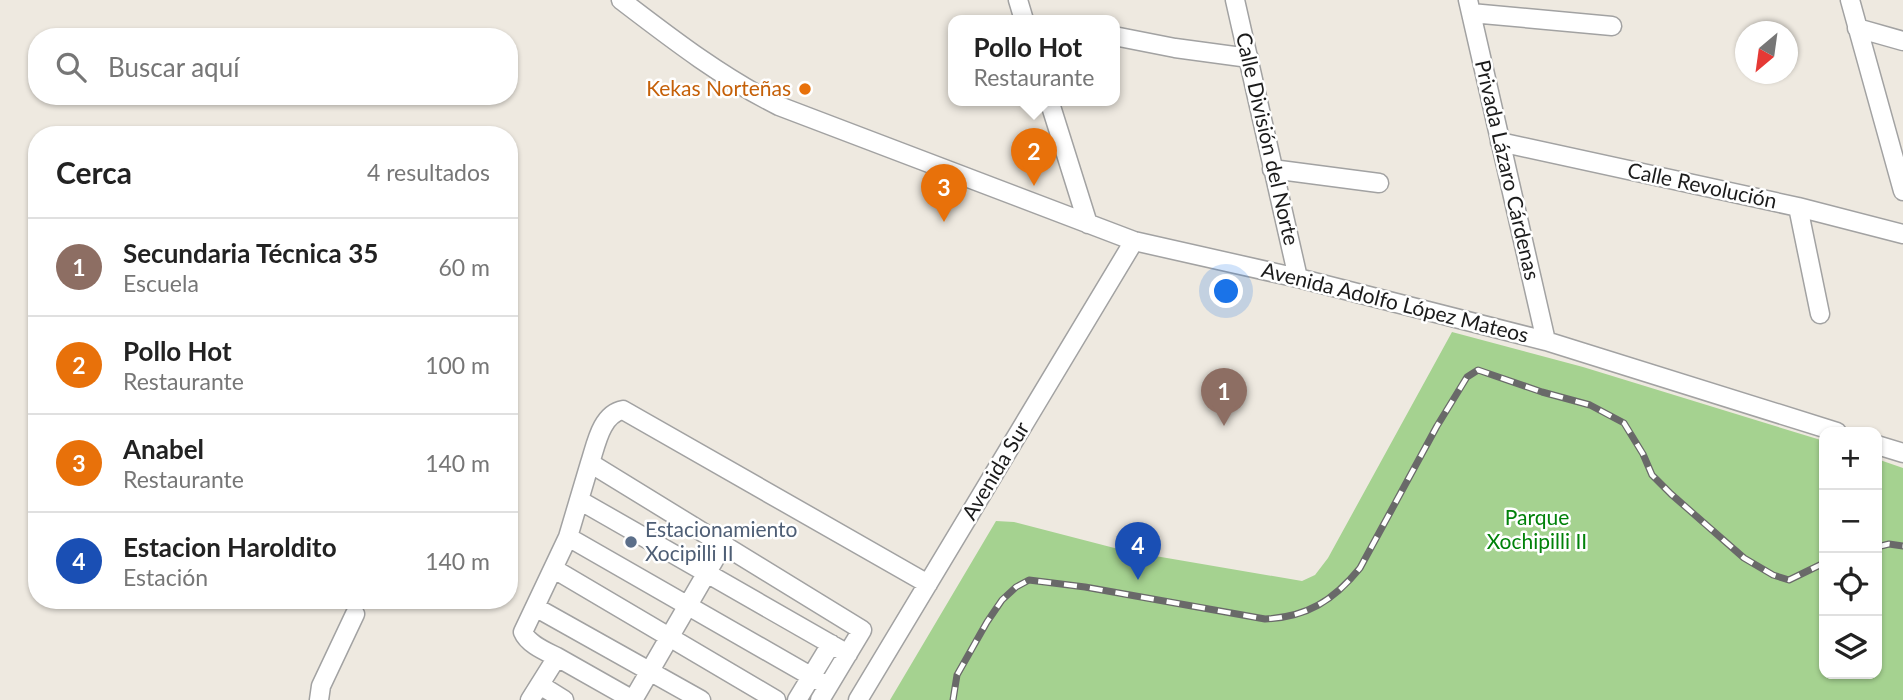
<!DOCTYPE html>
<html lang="es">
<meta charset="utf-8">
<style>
body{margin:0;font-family:Lato,sans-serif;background:#f2f2f2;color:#222}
.controls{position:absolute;right:21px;bottom:21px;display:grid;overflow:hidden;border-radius:14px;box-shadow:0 2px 5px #0004}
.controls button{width:63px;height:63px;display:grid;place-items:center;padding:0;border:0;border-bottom:2px solid #e0e0e0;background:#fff;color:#222;font:35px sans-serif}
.compass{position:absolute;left:1735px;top:21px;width:63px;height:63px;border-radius:50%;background:#fff;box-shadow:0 2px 5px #0004;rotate:209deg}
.you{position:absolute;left:1227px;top:292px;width:24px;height:24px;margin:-18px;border:5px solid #fff;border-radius:50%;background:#1a73e8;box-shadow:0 0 0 10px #1a73e833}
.badge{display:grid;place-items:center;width:46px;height:46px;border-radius:50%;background:#c70004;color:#fff;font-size:23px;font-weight:700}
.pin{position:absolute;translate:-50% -58px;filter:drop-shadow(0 2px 4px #0008)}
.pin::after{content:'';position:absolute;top:37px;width:24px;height:21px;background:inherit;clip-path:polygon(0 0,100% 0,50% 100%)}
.popup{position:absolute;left:948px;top:15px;width:172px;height:91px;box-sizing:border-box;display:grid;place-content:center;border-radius:14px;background:#fff;filter:drop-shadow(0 2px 5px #0005);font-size:23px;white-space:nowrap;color:#767676}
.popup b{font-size:26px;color:#222}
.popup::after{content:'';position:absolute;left:50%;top:100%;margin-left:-14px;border:14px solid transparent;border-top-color:#fff}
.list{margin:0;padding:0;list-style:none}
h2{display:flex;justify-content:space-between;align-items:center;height:91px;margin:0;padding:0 28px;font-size:30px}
h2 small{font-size:23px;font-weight:400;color:#767676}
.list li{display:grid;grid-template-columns:46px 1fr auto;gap:21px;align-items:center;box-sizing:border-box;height:98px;padding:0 28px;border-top:2px solid #e0e0e0}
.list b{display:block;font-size:26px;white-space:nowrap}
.list p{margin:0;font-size:23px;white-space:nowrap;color:#767676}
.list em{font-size:23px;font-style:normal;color:#767676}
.icon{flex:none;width:38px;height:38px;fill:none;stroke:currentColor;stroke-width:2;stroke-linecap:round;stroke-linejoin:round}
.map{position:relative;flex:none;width:1903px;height:700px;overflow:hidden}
.search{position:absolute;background:#fff;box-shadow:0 2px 5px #0004;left:28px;top:28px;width:490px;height:77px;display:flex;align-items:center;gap:18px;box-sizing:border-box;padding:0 24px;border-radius:28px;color:#767676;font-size:26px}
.panel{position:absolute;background:#fff;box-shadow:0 2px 5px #0004;left:28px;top:126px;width:490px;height:483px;border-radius:28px}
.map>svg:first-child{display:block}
.forest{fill:#a5d290}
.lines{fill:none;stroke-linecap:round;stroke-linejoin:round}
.minor-casing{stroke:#a2a2a2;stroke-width:21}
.minor{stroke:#fff;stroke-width:18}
.rail-casing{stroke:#696969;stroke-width:7}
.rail{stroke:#fff;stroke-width:4.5;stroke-dasharray:13;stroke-linecap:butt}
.food-dot{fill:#e8710a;stroke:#fff;stroke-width:2.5}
.service-dot{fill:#5c6f8a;stroke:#fff;stroke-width:2.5}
.labels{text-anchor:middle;stroke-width:5;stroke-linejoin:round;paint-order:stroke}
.food-label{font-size:21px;fill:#c56008;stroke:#fff;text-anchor:end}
.street-label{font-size:21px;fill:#1b1b1b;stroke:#fff}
.park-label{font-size:21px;fill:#01820a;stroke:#fff}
.service-label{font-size:21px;fill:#4e5e75;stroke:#fff;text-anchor:start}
</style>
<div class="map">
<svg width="1903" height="700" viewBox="0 0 1903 700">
<rect width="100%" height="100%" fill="#eee9e0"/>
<path class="forest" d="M1452 332 1583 367 1824 441V674H1877V459L1903 468V700H890L996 521 1014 522 1126 551 1302 581 1315 575 1328 558Z"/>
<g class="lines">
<defs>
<path id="minor" d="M621 0C672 39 721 77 779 106L1134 241 1298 278 1546 341 1837 432
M1018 0 1024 20
M1235 0 1298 278
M1468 0 1546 341
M1850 0 1903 191
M1471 13 1612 26
M1857 28 1903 41
M1114 36 1175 48 1249 58
M1049 100 1088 224
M1500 142 1798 207 1903 234
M1272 169 1379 183
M1798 207 1820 314
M1877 445 1903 453
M590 463C596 445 601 414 623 410L928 584
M579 500 848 654
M568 537 828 686
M554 569 776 700
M535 607 701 700
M557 657 633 700
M540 685 564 700
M319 700 321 686 355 614
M530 700 557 657C545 651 528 644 523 632L568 537 590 463 862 630 820 700
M633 700 724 543
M797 700 831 644
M858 700 1134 241"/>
</defs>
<use href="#minor" class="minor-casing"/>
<use href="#minor" class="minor"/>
<defs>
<path id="rail" d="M1877 547 1889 544 1903 546
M953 700 957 675 987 622 1002 600 1016 587 1029 580 1085 587 1265 619C1307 617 1333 601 1360 568L1437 426 1467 377 1478 370 1542 392 1590 405 1624 423 1643 454 1652 475 1671 494 1744 558 1773 575 1789 580 1824 563"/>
</defs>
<use href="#rail" class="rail-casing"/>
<use href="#rail" class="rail"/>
</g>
<circle class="food-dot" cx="805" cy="89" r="7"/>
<circle class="service-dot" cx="631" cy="542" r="7"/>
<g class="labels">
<g class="food-label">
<text x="791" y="96">Kekas Norteñas</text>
</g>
<g class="street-label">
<text transform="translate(1267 139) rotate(77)" y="7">Calle División del Norte</text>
<text transform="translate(1507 170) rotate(77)" y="7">Privada Lázaro Cárdenas</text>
<text transform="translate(1702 186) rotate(12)" y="7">Calle Revolución</text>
<text transform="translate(1395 303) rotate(14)" y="7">Avenida Adolfo López Mateos</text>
<text transform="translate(996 471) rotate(-59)" y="7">Avenida Sur</text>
</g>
<g class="park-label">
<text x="1537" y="525">Parque<tspan x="1537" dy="24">Xochipilli II</tspan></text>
</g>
<g class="service-label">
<text x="645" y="537">Estacionamiento<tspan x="645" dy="24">Xocipilli II</tspan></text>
</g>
</g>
</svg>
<div class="controls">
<button>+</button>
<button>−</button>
<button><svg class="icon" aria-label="locate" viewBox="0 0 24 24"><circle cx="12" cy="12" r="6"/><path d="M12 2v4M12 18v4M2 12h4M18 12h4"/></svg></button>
<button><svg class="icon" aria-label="layers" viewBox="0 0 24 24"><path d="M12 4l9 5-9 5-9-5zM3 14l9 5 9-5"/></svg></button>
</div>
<svg class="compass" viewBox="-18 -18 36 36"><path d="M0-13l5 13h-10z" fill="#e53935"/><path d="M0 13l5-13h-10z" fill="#767676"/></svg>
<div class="you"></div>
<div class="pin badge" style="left:1224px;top:426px;background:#8d6e63">1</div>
<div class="pin badge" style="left:1034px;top:186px;background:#e8710a">2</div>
<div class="popup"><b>Pollo Hot</b>Restaurante</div>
<div class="pin badge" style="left:944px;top:222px;background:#e8710a">3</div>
<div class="pin badge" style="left:1138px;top:580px;background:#1a4fb4">4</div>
<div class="search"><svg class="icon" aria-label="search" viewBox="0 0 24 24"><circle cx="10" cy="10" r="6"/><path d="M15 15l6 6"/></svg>Buscar aquí</div>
<section class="panel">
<h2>Cerca<small>4 resultados</small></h2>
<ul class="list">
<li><span class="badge" style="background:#8d6e63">1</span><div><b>Secundaria Técnica 35</b><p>Escuela</p></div><em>60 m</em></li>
<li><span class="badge" style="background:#e8710a">2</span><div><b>Pollo Hot</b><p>Restaurante</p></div><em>100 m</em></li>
<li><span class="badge" style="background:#e8710a">3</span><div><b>Anabel</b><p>Restaurante</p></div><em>140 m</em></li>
<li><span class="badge" style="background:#1a4fb4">4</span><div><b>Estacion Haroldito</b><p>Estación</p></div><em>140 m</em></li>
</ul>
</section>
</div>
